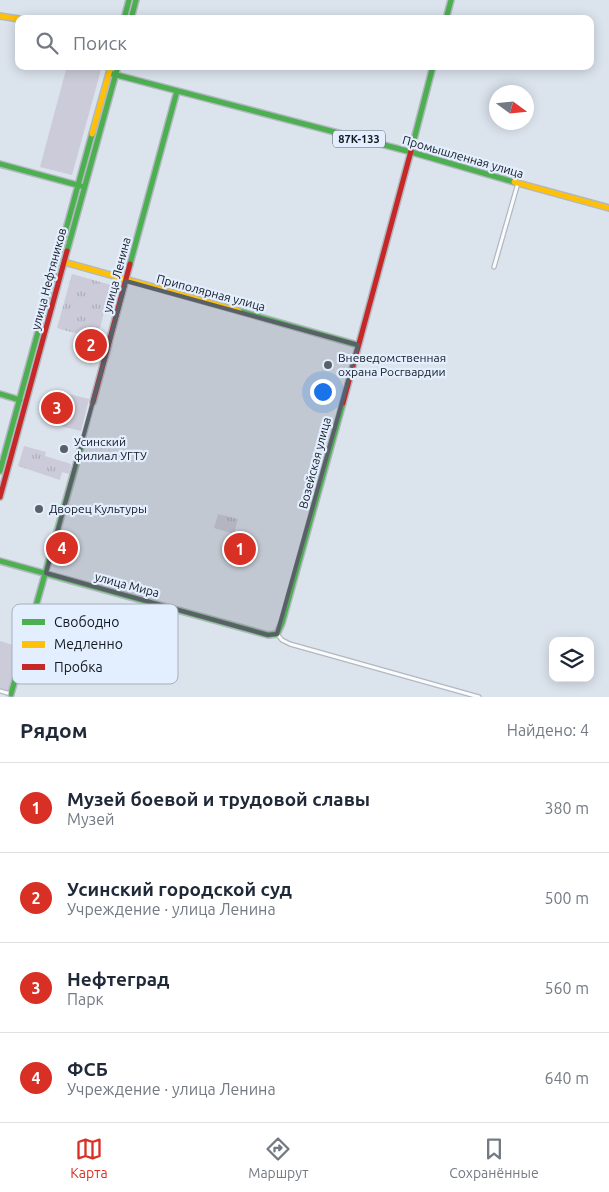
<!DOCTYPE html>
<html lang="ru">
<meta charset="utf-8">
<style>
body{margin:0;font-family:Ubuntu,sans-serif;background:#f2f2f3;color:#1f2937}
.controls{position:absolute;right:15px;bottom:15px;display:grid;overflow:hidden;border-radius:10px;box-shadow:0 2px 12px #0003}
.controls button{width:45px;height:45px;display:grid;place-items:center;padding:0;border:0;border-bottom:1px solid #e0e1e3;background:#fff;color:#1f2937;font:25px sans-serif}
.compass{position:absolute;left:489px;top:85px;width:45px;height:45px;border-radius:50%;background:#fff;box-shadow:0 2px 12px #0003;rotate:105deg}
.you{position:absolute;left:322px;top:391px;width:18px;height:18px;margin:-12px;border:4px solid #fff;border-radius:50%;background:#1a73e8;box-shadow:0 0 0 8px #1a73e833}
.badge{display:grid;place-items:center;width:32px;height:32px;border-radius:50%;background:#d93025;color:#fff;font-size:16px;font-weight:700}
.pin{position:absolute;translate:-50% -50%;border:2px solid #fff;box-shadow:0 1px 5px #0006}
.list{margin:0;padding:0;list-style:none}
h2{display:flex;justify-content:space-between;align-items:center;height:65px;margin:0;padding:0 20px;font-size:21px}
h2 small{font-size:16px;font-weight:400;color:#747a83}
.list li{display:grid;grid-template-columns:32px 1fr auto;gap:15px;align-items:center;box-sizing:border-box;height:90px;padding:0 20px;border-top:1px solid #e0e1e3}
.list b{display:block;font-size:19px;white-space:nowrap}
.list p{margin:0;font-size:16px;white-space:nowrap;color:#747a83}
.list em{font-size:16px;font-style:normal;color:#747a83}
.icon{flex:none;width:28px;height:28px;fill:none;stroke:currentColor;stroke-width:2;stroke-linecap:round;stroke-linejoin:round}
.map{position:relative;flex:none;width:609px;height:697px;overflow:hidden}
.search{position:absolute;background:#fff;box-shadow:0 2px 12px #0003;left:15px;right:15px;top:15px;height:55px;display:flex;align-items:center;gap:12px;box-sizing:border-box;padding:0 18px;border-radius:10px;color:#747a83;font-size:19px}
.sheet{height:425px;background:#fff}
nav{display:flex;justify-content:space-around;align-items:center;box-sizing:border-box;height:70px;border-top:1px solid #e0e1e3;background:#fff;font-size:14px;color:#747a83}
nav a{display:grid;justify-items:center;gap:2px}
nav .on{color:#d93025}
.map>svg:first-child{display:block}
.grass{fill:#cccbd9}
.park{fill:url(#park-tufts)}
.lines{fill:none;stroke-linecap:round;stroke-linejoin:round}
.street-casing{stroke:#b2b8c0;stroke-width:5.5}
.fast-casing{stroke:#b2b8c0;stroke-width:8}
.slow-casing{stroke:#b2b8c0;stroke-width:8}
.jam-casing{stroke:#b2b8c0;stroke-width:8}
.street{stroke:#fafbfc;stroke-width:3}
.fast{stroke:#4caf50;stroke-width:5}
.slow{stroke:#ffc107;stroke-width:5}
.jam{stroke:#c62828;stroke-width:5}
.marked{fill:#5a6068;fill-opacity:0.2;stroke:#5a6068;stroke-width:4;stroke-linejoin:round}
.poi-dot{fill:#5a6068;stroke:#e3efff;stroke-width:2}
.labels{text-anchor:middle;stroke-width:4.5;stroke-linejoin:round;paint-order:stroke}
.shield{fill:#e3efff;stroke:#525963;stroke-width:1}
.shield-label{font-size:11px;font-weight:bold;fill:#141920}
.street-label{font-size:12px;fill:#141920;stroke:#e3efff}
.poi-label{font-size:12px;fill:#141920;stroke:#e3efff;text-anchor:start}
.key{fill:#e3efff;stroke:#a5afbc;stroke-width:1}
.key-label{font-size:14px;fill:#141920}
</style>
<div class="map">
<svg width="609" height="697" viewBox="0 0 609 697">
<defs>
<pattern id="park-tufts" width="24" height="20" patternUnits="userSpaceOnUse" patternTransform="scale(1.25)"><rect width="24" height="20" fill="#cccbd9"/><path d="M3 7l-1-3M5 7V3M7 7l1-3M15 17l-1-3M17 17v-4M19 17l1-3" fill="none" stroke="#aeaeba"/></pattern>
</defs>
<rect width="100%" height="100%" fill="#dbe3ed"/>
<path class="grass" d="M67 66H102L72 175 40 167Z
M52 390 89 399 81 431 44 422Z
M0 641 23 648 10 689 7 691 0 689Z"/>
<path class="park" d="M72 274 111 285 100 328C79 336 78 334 57 328Z
M24 446 46 452 45 456 71 464 69 474 62 472 60 480 18 466Z
M218 514 238 519 234 534 214 528Z"/>
<g class="lines">
<defs>
<path id="street" d="M494 267 518 183
M83 440 93 402
M277 634 282 640 290 644 479 697
M0 691 11 694"/>
<path id="fast" d="M124 19 129 0
M131 19 136 0
M446 19 451 0
M109 73 411 152 514 182
M411 151 433 66
M0 164 81 186
M67 251 118 66
M130 264 177 91
M239 311 358 345
M0 394 20 400
M0 471 92 134
M0 561 268 635 277 634 282 623 343 403
M11 694 83 440"/>
<path id="slow" d="M0 16 19 19
M92 134 111 66
M514 182 609 208
M64 262 239 311"/>
<path id="jam" d="M93 402 130 264
M343 403 411 151
M0 497 67 251"/>
</defs>
<use href="#street" class="street-casing"/>
<use href="#fast" class="fast-casing"/>
<use href="#slow" class="slow-casing"/>
<use href="#jam" class="jam-casing"/>
<use href="#street" class="street"/>
<use href="#fast" class="fast"/>
<use href="#slow" class="slow"/>
<use href="#jam" class="jam"/>
</g>
<path class="marked" d="M126 281 358 345 277 634 268 635 46 573Z"/>
<g class="poi-dot">
<circle cx="328" cy="365" r="5"/>
<circle cx="64" cy="449" r="5"/>
<circle cx="39" cy="509" r="5"/>
</g>
<g class="labels">
<rect class="shield" x="333" y="130.5" width="52" height="17" rx="4"/>
<g class="shield-label">
<text x="359" y="143">87К-133</text>
</g>
<g class="street-label">
<text transform="translate(463 157) rotate(16)" y="4">Промышленная улица</text>
<text transform="translate(117 275) rotate(-75)" y="4">улица Ленина</text>
<text transform="translate(49 279) rotate(-75)" y="4">улица Нефтяников</text>
<text transform="translate(211 293) rotate(15)" y="4">Приполярная улица</text>
<text transform="translate(315 463) rotate(-75)" y="4">Возейская улица</text>
<text transform="translate(127 585) rotate(15)" y="4">улица Мира</text>
</g>
<g class="poi-label">
<text x="338" y="362">Вневедомственная<tspan x="338" dy="14">охрана Росгвардии</tspan></text>
<text x="74" y="446">Усинский<tspan x="74" dy="14">филиал УГТУ</tspan></text>
<text x="49" y="513">Дворец Культуры</text>
</g>
</g>
<rect x="12" y="604" width="166" height="80" rx="8" class="key"/>
<rect x="22" y="619" width="23" height="6" fill="#4caf50"/>
<rect x="22" y="641" width="23" height="7" fill="#ffc107"/>
<rect x="22" y="664" width="23" height="6" fill="#c62828"/>
<g class="key-label">
<text x="54" y="627">Свободно</text>
<text x="54" y="649">Медленно</text>
<text x="54" y="672">Пробка</text>
</g>
</svg>
<div class="controls">
<button><svg class="icon" aria-label="layers" viewBox="0 0 24 24"><path d="M12 4l9 5-9 5-9-5zM3 14l9 5 9-5"/></svg></button>
</div>
<svg class="compass" viewBox="-18 -18 36 36"><path d="M0-13l5 13h-10z" fill="#e53935"/><path d="M0 13l5-13h-10z" fill="#747a83"/></svg>
<div class="you"></div>
<div class="pin badge" style="left:240px;top:549px">1</div>
<div class="pin badge" style="left:91px;top:345px">2</div>
<div class="pin badge" style="left:57px;top:408px">3</div>
<div class="pin badge" style="left:62px;top:548px">4</div>
<div class="search"><svg class="icon" aria-label="search" viewBox="0 0 24 24"><circle cx="10" cy="10" r="6"/><path d="M15 15l6 6"/></svg>Поиск</div>
</div>
<section class="sheet">
<h2>Рядом<small>Найдено: 4</small></h2>
<ul class="list">
<li><span class="badge">1</span><div><b>Музей боевой и трудовой славы</b><p>Музей</p></div><em>380 m</em></li>
<li><span class="badge">2</span><div><b>Усинский городской суд</b><p>Учреждение · улица Ленина</p></div><em>500 m</em></li>
<li><span class="badge">3</span><div><b>Нефтеград</b><p>Парк</p></div><em>560 m</em></li>
<li><span class="badge">4</span><div><b>ФСБ</b><p>Учреждение · улица Ленина</p></div><em>640 m</em></li>
</ul>
</section>
<nav>
<a class="on"><svg class="icon" aria-label="map" viewBox="0 0 24 24"><path d="M3 6l6-2 6 2 6-2v14l-6 2-6-2-6 2zM9 4v14M15 6v14"/></svg>Карта</a>
<a><svg class="icon" aria-label="directions" viewBox="0 0 24 24"><path d="M12 3l9 9-9 9-9-9zM9 14v-3h6M13 9l2 2-2 2"/></svg>Маршрут</a>
<a><svg class="icon" aria-label="saved" viewBox="0 0 24 24"><path d="M7 4h10v16l-5-4-5 4z"/></svg>Сохранённые</a>
</nav>
